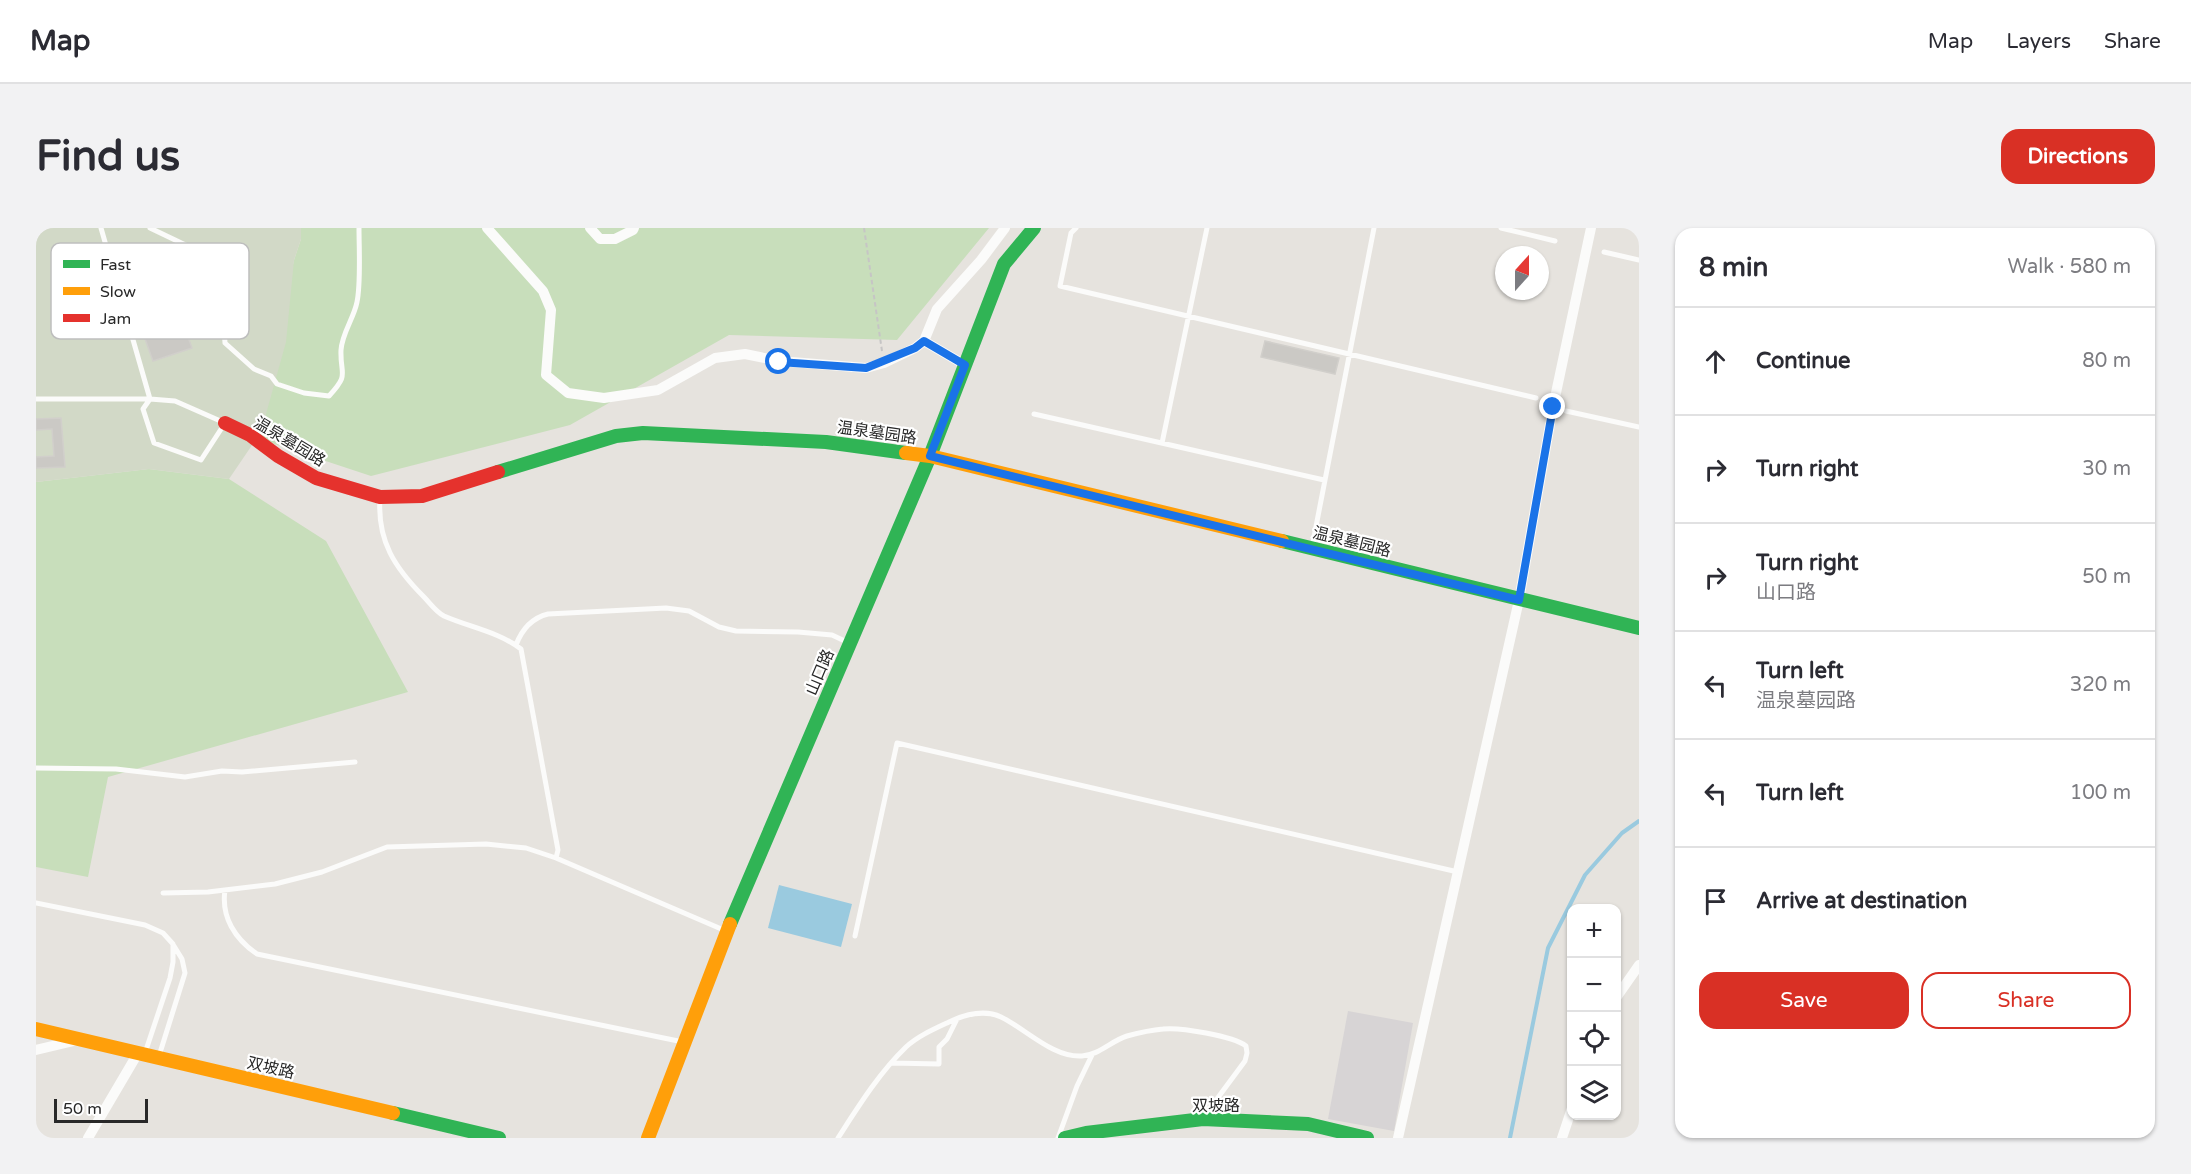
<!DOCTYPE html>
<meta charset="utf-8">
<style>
body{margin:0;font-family:"Varela Round","Noto Sans SC",sans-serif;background:#f2f2f3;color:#2b2b33}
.controls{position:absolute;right:18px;bottom:18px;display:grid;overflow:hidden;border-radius:12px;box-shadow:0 2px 4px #0004}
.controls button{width:54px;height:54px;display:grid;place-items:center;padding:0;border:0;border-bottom:2px solid #e1e1e2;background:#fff;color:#2b2b33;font:30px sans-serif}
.compass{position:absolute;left:1459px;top:18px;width:54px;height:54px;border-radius:50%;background:#fff;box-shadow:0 2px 4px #0004;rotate:21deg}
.scale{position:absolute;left:18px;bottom:15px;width:94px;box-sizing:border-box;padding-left:6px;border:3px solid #282828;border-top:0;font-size:16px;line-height:21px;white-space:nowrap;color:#282828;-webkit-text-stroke:4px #fff;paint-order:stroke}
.stop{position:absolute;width:18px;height:18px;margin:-14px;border:4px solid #1a73e8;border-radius:50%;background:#fff}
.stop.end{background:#1a73e8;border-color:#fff;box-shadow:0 2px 6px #0008}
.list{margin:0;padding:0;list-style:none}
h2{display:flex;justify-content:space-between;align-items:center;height:78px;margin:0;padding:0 24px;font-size:26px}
h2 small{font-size:20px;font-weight:400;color:#7c7c81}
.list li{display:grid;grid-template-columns:39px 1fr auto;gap:18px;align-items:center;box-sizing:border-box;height:108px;padding:0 24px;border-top:2px solid #e1e1e2}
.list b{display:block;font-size:22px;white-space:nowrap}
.list p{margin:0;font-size:20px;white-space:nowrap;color:#7c7c81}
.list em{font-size:20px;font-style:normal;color:#7c7c81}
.actions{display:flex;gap:12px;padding:18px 24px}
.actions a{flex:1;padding:14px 0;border:2px solid #d93025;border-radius:18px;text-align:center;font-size:21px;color:#d93025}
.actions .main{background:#d93025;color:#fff}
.icon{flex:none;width:33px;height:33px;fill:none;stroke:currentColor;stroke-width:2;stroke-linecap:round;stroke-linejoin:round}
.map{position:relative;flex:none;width:1603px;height:910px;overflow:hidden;border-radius:18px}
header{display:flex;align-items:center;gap:36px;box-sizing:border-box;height:84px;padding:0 30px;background:#fff;border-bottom:2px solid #e1e1e2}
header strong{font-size:28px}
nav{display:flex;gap:33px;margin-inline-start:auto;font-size:21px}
.intro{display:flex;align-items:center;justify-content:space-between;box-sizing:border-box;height:144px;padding:0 36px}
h1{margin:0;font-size:42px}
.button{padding:15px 27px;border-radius:18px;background:#d93025;color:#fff;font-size:21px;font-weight:700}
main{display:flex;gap:36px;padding:0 36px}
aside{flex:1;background:#fff;border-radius:18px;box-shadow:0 2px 4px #0004}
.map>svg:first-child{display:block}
.industrial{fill:#d7d4d5}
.green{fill:#c8debb}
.cemetery{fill:#d2d9c7}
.water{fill:#9acadf}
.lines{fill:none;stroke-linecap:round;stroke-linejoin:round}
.stream{stroke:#9acadf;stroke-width:4}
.building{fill:#cbc9c5;stroke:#d1cfcb;stroke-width:1.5}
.path{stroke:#c6c5c5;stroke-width:2;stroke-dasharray:4.5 3;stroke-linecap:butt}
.lane{stroke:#fbfbfa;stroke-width:5}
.street{stroke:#fbfbfa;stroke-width:10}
.fast{stroke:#30b455;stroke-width:14}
.slow{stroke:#ff9f0a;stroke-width:14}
.jam{stroke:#e5322d;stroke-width:14}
.route{stroke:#1a73e8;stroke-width:8}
.labels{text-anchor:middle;stroke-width:4.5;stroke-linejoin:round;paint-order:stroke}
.street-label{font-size:16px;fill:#282828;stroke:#fff}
.key{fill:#fff;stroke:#bebebe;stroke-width:1.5}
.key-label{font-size:16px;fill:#282828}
</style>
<header>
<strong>Map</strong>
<nav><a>Map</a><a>Layers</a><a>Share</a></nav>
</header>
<div class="intro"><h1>Find us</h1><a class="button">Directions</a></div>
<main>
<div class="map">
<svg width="1603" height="910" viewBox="0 0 1603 910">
<rect width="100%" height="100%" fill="#e6e3de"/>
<path class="industrial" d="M1312 783 1377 795 1358 903 1292 891Z"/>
<path class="green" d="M265 0H953L861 112 693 107 534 197 335 248 220 210 258 32 265 11Z
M113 241 193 251 290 313 372 464 72 549 52 649 0 639V254Z"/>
<path class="cemetery" d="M0 0H265V11L258 32 250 114 225 204 193 251 113 241 0 254Z"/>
<path class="water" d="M743 657 816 676 805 719 732 700Z"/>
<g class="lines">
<path class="stream" d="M1474 910 1512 720 1549 647 1586 605 1603 593"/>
</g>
<path class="building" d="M147 95 156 120 117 133 108 108Z
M1229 113 1303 130 1299 146 1225 129Z
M25 190 29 239 0 240V229L18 228 16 201 0 202V191Z"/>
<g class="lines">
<path class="path" d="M828 0 846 123"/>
<path class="lane" d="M114 0 160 22 177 28 184 41 189 115 218 141 235 148 241 156 268 165 293 168C314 145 304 148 305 122 306 105 318 90 321 74 325 55 323 21 323 0
M1040 0 1035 5 1024 58 1500 170
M1465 0 1519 13
M1568 24 1603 32
M0 171H114L65 0
M114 171 139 173 189 195 165 232 118 215 107 181Z
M1530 183 1603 199
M998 186 1288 252
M1126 215 1171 0
M344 270C341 313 359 340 388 369 394 375 400 384 408 388 433 399 463 404 485 421L522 622 520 630
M1276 319 1338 0
M480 417C486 401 496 390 512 386L630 380 653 383 683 399 700 403 762 404 796 407 813 415
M0 540 80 541 149 549 186 543 206 544 319 534
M189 662C185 689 199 711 221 726L647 814
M127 665 172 664 239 656 286 644 351 619 450 616 490 620 520 630 690 703
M0 675 109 697 127 705 137 716V734L134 750 109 825
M819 708 861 515 1422 644
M123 828 149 745 146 731 138 718
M856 835 903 836V819L911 811 921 791
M802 910C822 879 843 845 870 819 882 808 898 801 913 794 930 786 948 781 965 789 990 801 1017 830 1046 828 1063 827 1075 813 1091 808 1102 805 1115 802 1127 801 1144 799 1197 808 1210 818L1211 825 1209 833 1169 887
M1022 910 1041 858 1056 827"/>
<path class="street" d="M451 0 507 63 515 82 510 147 532 165 568 170 622 162 679 130 709 126 743 133 830 140 848 135 879 120 888 113 901 81 945 32 969 0
M554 0 564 11H579L597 2 598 0
M888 113 929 137
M1580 770 1603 737
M0 822 42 812
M52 910 102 825
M1362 910 1483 372 1517 179 1555 0
M1526 910 1536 880"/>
<path class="fast" d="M462 244 580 208 607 205 790 214 870 225
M1246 313 1603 400
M694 696 894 228 968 36 998 0
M357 885 463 910
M1029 910 1050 905 1167 891 1272 896 1331 910"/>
<path class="slow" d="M870 225 894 228 1246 313
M0 801 357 885
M612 910 694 696"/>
<path class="jam" d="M189 195 214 207 242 228 280 250 344 269 386 268 462 244"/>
</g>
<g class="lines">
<path class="route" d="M743 134 830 140 879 120 888 113 929 137 894 228 1483 372 1517 179"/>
</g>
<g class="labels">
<g class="street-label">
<text transform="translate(841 204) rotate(8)" y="6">温泉墓园路</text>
<text transform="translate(254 213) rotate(31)" y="6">温泉墓园路</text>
<text transform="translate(1316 313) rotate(14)" y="6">温泉墓园路</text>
<text transform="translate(783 444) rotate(-67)" y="6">山口路</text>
<text transform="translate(235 839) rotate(13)" y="6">双坡路</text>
<text x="1180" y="883">双坡路</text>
</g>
</g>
<rect x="15" y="15" width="198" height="96" rx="9" class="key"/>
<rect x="27" y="32" width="27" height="8" fill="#30b455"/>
<rect x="27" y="59" width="27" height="8" fill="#ff9f0a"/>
<rect x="27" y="86" width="27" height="8" fill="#e5322d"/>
<g class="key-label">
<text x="64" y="42">Fast</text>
<text x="64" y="69">Slow</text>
<text x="64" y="96">Jam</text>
</g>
</svg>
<div class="controls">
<button>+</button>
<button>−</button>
<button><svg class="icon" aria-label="locate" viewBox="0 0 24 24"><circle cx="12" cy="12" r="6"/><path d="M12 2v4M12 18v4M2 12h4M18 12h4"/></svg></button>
<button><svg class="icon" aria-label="layers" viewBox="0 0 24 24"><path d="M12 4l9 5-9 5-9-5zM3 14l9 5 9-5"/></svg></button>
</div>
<svg class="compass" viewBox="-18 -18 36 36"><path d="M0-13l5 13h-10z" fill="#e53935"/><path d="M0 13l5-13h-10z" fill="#7c7c81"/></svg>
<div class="scale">50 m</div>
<div class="stop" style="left:743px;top:134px"></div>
<div class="stop end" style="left:1517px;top:179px"></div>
</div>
<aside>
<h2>8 min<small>Walk · 580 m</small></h2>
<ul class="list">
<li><svg class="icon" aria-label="ahead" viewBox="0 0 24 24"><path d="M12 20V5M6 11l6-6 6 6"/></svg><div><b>Continue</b></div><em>80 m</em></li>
<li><svg class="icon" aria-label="right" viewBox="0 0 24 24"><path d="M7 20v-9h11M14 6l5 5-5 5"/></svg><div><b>Turn right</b></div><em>30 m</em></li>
<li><svg class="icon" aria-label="right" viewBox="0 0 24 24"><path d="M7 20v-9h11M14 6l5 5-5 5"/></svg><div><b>Turn right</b><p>山口路</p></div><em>50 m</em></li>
<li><svg class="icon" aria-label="left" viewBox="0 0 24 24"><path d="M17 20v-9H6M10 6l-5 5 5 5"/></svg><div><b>Turn left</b><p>温泉墓园路</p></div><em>320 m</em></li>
<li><svg class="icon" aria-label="left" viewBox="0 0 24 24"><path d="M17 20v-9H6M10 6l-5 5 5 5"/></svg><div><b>Turn left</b></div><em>100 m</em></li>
<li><svg class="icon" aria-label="arrive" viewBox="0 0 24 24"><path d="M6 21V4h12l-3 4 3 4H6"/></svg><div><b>Arrive at destination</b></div></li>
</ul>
<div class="actions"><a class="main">Save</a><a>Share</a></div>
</aside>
</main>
